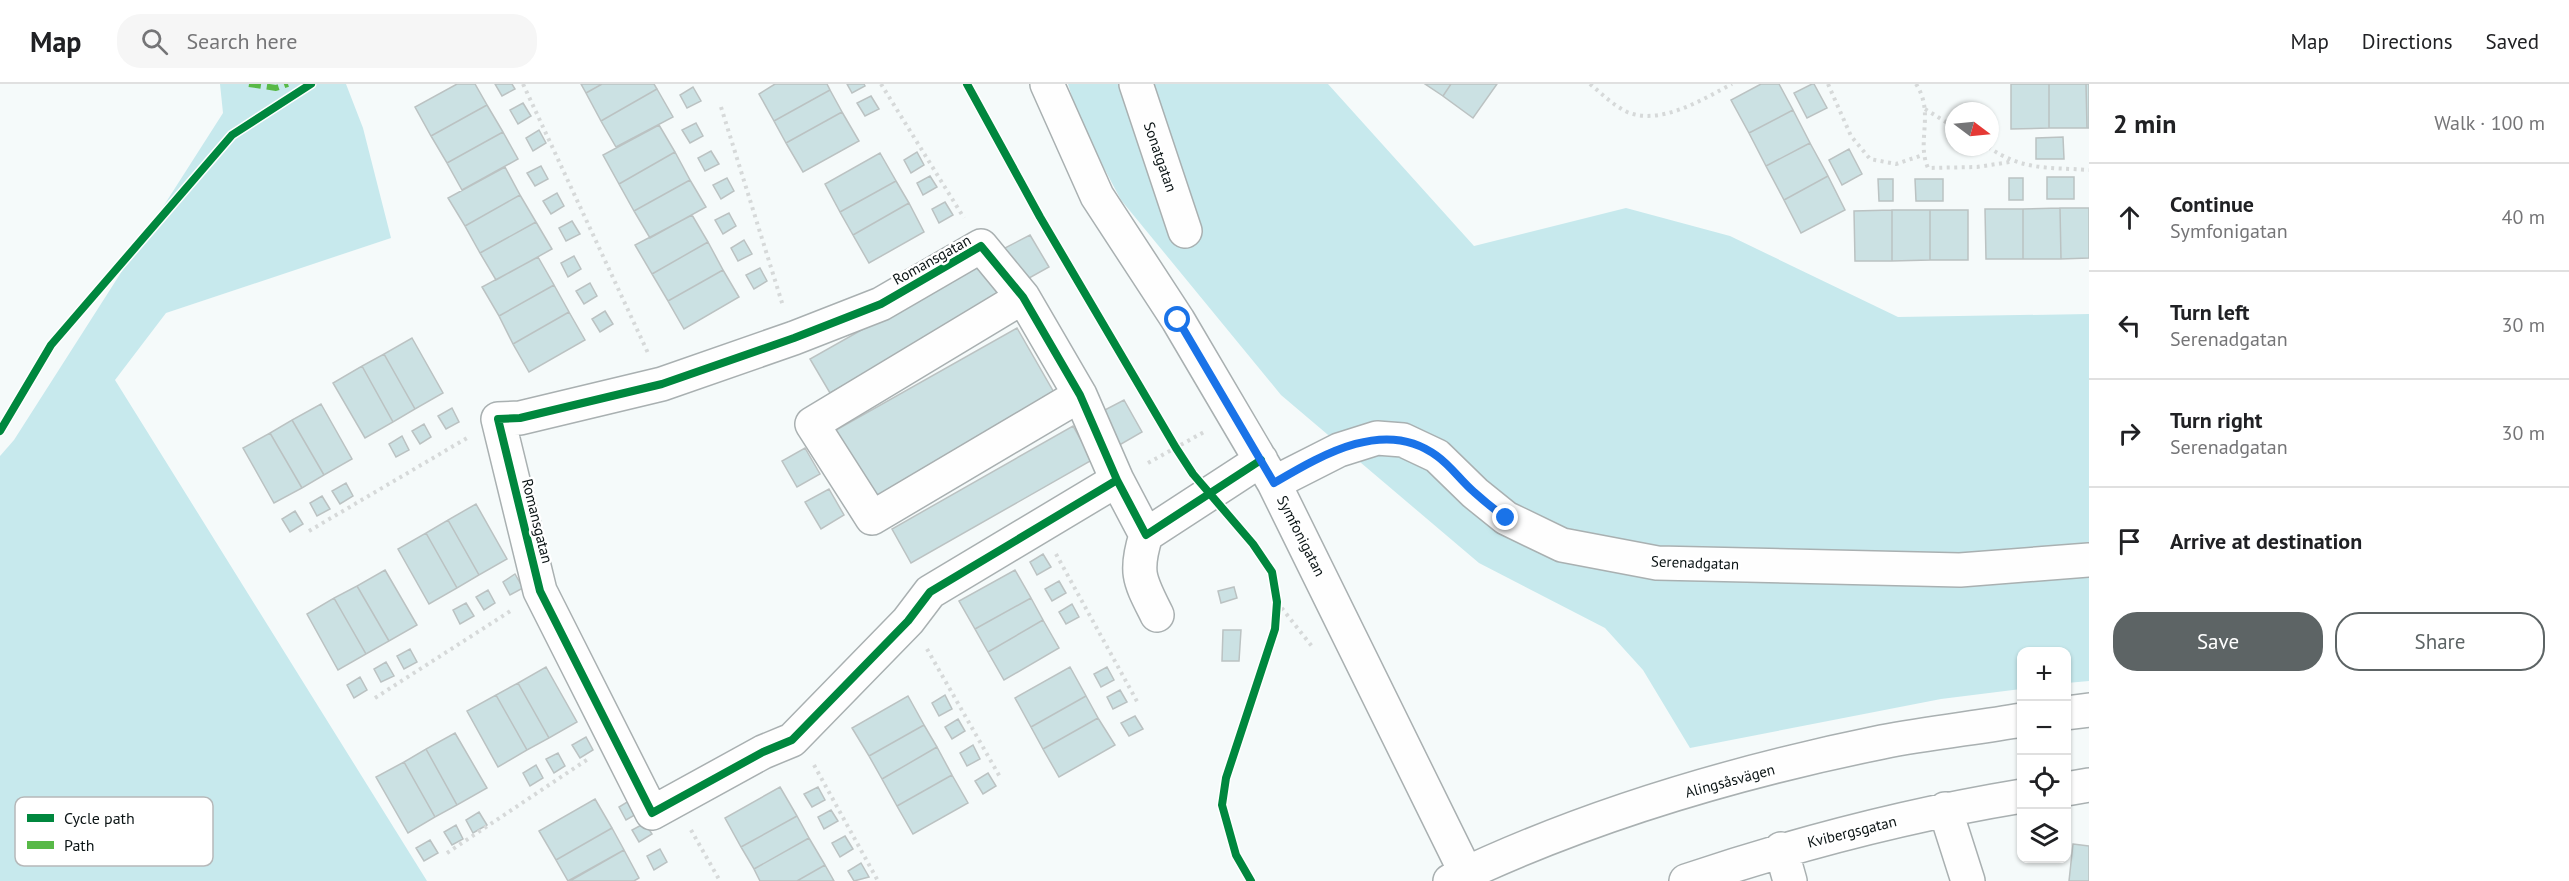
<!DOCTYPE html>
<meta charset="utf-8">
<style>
body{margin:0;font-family:"PT Sans",sans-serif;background:#f6f6f6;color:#202124}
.controls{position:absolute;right:18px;bottom:18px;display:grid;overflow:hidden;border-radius:12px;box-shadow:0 2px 4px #0004}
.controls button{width:54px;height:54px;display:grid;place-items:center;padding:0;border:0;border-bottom:2px solid #e0e0e0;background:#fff;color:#202124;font:30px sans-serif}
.compass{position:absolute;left:1945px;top:18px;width:54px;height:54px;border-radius:50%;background:#fff;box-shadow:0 2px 4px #0004;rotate:106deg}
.stop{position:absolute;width:18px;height:18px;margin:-14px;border:4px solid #1a73e8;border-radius:50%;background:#fff}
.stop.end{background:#1a73e8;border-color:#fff;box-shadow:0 2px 6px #0008}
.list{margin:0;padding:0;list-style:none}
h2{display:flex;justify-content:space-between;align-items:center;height:78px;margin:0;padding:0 24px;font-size:26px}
h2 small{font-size:20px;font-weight:400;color:#757577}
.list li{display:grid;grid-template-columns:39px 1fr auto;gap:18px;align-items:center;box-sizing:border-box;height:108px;padding:0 24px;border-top:2px solid #e0e0e0}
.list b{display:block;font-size:22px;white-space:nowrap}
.list p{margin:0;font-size:20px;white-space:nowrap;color:#757577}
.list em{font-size:20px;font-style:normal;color:#757577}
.actions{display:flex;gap:12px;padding:18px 24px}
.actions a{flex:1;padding:14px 0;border:2px solid #5d6465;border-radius:24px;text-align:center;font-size:21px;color:#5d6465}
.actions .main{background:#5d6465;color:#fff}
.icon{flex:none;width:33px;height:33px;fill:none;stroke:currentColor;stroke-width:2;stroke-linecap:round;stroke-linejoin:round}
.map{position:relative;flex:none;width:2089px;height:797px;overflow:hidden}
header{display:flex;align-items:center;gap:36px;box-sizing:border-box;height:84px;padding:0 30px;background:#fff;border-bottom:2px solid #e0e0e0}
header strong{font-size:28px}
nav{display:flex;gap:33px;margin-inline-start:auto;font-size:21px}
.search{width:420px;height:54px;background:#f6f6f6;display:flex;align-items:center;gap:15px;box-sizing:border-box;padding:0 21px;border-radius:24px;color:#757577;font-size:22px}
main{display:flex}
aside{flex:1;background:#fff}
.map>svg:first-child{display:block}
.green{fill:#c7e9ed}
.building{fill:#cbe1e3;stroke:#bbc2c2;stroke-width:1.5}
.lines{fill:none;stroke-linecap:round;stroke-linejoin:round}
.minor-casing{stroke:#a9b0b1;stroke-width:36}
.major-casing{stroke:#a9b0b1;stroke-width:36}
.path{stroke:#d6d9d9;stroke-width:4;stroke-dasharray:3 4.5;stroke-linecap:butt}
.minor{stroke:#fefefe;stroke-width:33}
.major{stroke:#fefefe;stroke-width:33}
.quiet{stroke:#58b947;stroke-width:6;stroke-dasharray:12 6;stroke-linecap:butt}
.cycleway-casing{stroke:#fff;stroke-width:11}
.cycleway{stroke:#00873e;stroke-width:8}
.route{stroke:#1a73e8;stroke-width:8}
.labels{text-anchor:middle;stroke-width:5;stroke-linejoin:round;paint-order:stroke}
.street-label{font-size:15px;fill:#0b1415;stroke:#fff}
.key{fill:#fff;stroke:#b6b8b9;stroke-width:1.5}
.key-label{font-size:16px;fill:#0b1415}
</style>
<header>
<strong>Map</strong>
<div class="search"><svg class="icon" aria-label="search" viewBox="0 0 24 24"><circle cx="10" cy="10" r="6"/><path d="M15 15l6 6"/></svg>Search here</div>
<nav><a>Map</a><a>Directions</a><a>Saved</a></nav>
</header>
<main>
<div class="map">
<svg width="2089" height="797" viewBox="0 0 2089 797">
<rect width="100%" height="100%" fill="#f5fafa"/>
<path class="green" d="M220 0H346L363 44 391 154 166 229 115 296 427 797H0V372L14 356 223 29Z
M1068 0H1328L1474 162 1626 124 1730 152 1898 233 2089 230V597L2067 599 2066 568H2022L2021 605 1941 615 1690 664 1643 586 1605 544 1479 479 1281 311 1121 116 1080 39Z"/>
<path class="building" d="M457 0H475L487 21 431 52 415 23Z
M495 0H512L515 5 502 12Z
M581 0H602L586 9Z
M602 0H654L657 5 601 37 586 9Z
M775 0H827L830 6 774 37 759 10Z
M847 0H864L865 2 852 9Z
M1425 0H1451L1443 12Z
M1451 0H1497L1473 34 1443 12Z
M1761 0H1779L1793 26 1749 49 1731 16Z
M1812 0H1814L1827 24 1807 34 1794 9Z
M2011 0H2049V44L2011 45Z
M2049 0H2086L2087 44H2049Z
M2086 0H2089V44H2087Z
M693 3 701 17 687 24 680 11Z
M657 5 673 33 616 63 601 37Z
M830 6 842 28 786 59 774 37Z
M871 12 879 25 865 32 857 19Z
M523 19 531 32 518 40 510 26Z
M487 21 503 48 447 79 431 52Z
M1793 26 1810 59 1766 82 1749 49Z
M842 28 859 57 803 88 786 59Z
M696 39 703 52 690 59 682 46Z
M659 41 675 68 619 100 603 71Z
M539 46 546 59 533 67 526 54Z
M503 48 518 75 462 106 447 79Z
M2063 53 2064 75H2036V54Z
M1810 59 1828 92 1784 116 1766 82Z
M1849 65 1862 90 1842 101 1829 76Z
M711 67 719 80 705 87 698 74Z
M675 68 690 96 634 127 619 100Z
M917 68 924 81 911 89 904 76Z
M880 69 896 97 840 128 825 100Z
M541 82 548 95 535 102 527 89Z
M505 83 520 111 465 142 448 114Z
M930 92 937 103 923 111 917 99Z
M1828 92 1845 126 1801 149 1784 116Z
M2047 93H2074V115H2047Z
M727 94 734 107 721 115 713 101Z
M2009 94H2023V116H2009Z
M1878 95H1893V117H1879Z
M1915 95H1943V117H1916Z
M690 96 706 123 650 154 634 127Z
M896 97 909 119 853 151 840 128Z
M557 109 564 122 551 130 543 117Z
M520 111 536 138 480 169 465 142Z
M945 118 953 131 939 139 932 125Z
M909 119 924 148 869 179 853 151Z
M2060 124H2089V174L2061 175Z
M2060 124 2061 175H2023V125Z
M1985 125H2023V175H1986Z
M1892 126H1930V176L1892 177Z
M1892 126V177H1855L1854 127Z
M1930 126H1968V176H1930Z
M729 129 736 142 723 150 715 136Z
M692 131 708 158 652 190 635 161Z
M572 137 580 150 566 157 559 144Z
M536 138 552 165 496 196 480 169Z
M1030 151 1049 183 1022 198 1003 165Z
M744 156 752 170 738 177 731 164Z
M708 158 723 186 668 217 652 190Z
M574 172 581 185 568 193 561 179Z
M538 173 554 201 499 232 482 203Z
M980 179 1000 213 830 309 810 275Z
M760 184 767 197 754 205 746 191Z
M723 186 739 213 684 245 668 217Z
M590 199 597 212 584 220 576 207Z
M554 201 569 228 513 260 499 232Z
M605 227 613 240 600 248 592 235Z
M569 228 585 256 529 288 513 260Z
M1017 244 1056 312 874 414 836 346Z
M412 254 443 309 415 325 384 270Z
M384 270 415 325 393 338 362 282Z
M362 282 393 338 365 354 333 299Z
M1124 316 1142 348 1116 363 1097 330Z
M321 320 352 375 324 391 292 336Z
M452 324 459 338 446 345 438 332Z
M292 336 324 391 302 404 270 349Z
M424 340 431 353 420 360 412 347Z
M1073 342 1092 376 911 479 892 445Z
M270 349 302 404 274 419 243 364Z
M402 352 409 366 396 373 389 360Z
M805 364 820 390 797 403 782 377Z
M346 399 353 412 340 420 332 407Z
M829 405 844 431 821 445 805 418Z
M322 412 330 425 317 432 310 419Z
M476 420 507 475 479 491 448 436Z
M295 427 303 440 290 448 282 435Z
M448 436 479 491 457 504 426 449Z
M426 449 457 504 429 520 398 465Z
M1043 470 1051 483 1037 491 1030 478Z
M385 486 417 541 389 557 357 502Z
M1015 486 1031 514 975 545 959 517Z
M515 490 523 504 510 511 503 498Z
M1059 497 1066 509 1052 517 1045 505Z
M357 502 389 557 366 570 334 514Z
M1234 503 1237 514 1221 519 1218 507Z
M488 506 495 519 484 526 476 513Z
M334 514 366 570 338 586 307 530Z
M1031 514 1043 536 988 568 975 545Z
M466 519 474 532 460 540 453 526Z
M1072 520 1079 533 1066 540 1059 528Z
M1043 536 1059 564 1004 596 988 568Z
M1223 546H1241L1239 577H1222Z
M410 565 417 578 404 585 397 572Z
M386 578 394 592 381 598 374 585Z
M546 583 577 638 549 654 518 599Z
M1070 583 1086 612 1031 643 1015 614Z
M1107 583 1114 596 1101 603 1094 590Z
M360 593 367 606 354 614 347 601Z
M518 599 549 654 527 666 496 611Z
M1120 606 1127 618 1113 625 1107 613Z
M496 611 527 666 498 683 467 627Z
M945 611 952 625 939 632 932 619Z
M908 612 924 641 869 672 852 644Z
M1086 612 1098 634 1043 665 1031 643Z
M1135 632 1143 645 1129 652 1121 639Z
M1098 634 1115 661 1059 693 1043 665Z
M958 635 965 647 952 655 945 643Z
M924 641 937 663 882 695 869 672Z
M455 649 487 704 457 721 426 665Z
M586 653 593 666 580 674 572 661Z
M973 661 980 675 967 682 960 669Z
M937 663 952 691 897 722 882 695Z
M426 665 457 721 435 733 404 678Z
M558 669 565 682 554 689 546 675Z
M404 678 435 733 408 749 376 693Z
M536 681 543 694 530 702 523 689Z
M988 689 996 702 983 710 975 697Z
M952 691 968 719 913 750 897 722Z
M780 703 797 732 741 763 725 734Z
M818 703 825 716 812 723 804 710Z
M595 715 612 744 556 776 539 747Z
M632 715 640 728 626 736 619 723Z
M831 726 838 737 824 745 818 733Z
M479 728 487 741 473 749 466 736Z
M797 732 809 754 754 785 741 763Z
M645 739 652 750 639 758 632 746Z
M456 741 463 755 452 761 444 748Z
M612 744 624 766 568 797 556 776Z
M845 752 853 765 840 773 832 759Z
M809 754 825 781 797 797H760L754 785Z
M430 756 438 769 424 777 416 764Z
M2073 760 2089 762V797H2069Z
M660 765 667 778 654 786 647 772Z
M624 766 639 794 634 797H570Z
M861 779 869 793 854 797 848 787Z
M825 781 834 797H797Z"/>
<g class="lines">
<defs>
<path id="minor" d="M1047 0 1097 112 1178 236 1274 399 1466 789
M1136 0 1185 147
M1023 213 812 340 872 434 1080 311
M1117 396 1080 311 1023 213 981 162 881 220 794 254 662 300 520 334 498 335 540 507 652 729 763 668 792 656 908 537 930 508 1117 396 1146 451
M1274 399 1339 366 1377 354 1403 356 1437 372 1475 409 1506 434 1562 461 1657 479 1960 486 2089 476
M1146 451 1261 376
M1146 451C1134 489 1140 497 1157 531
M2066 705 2089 701
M1945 725 1968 797
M1781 765 1790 797
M1686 797C1796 760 1907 731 2022 712"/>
<path id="major" d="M2066 629 2089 626
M1450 797C1585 732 1735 688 1882 658 1928 649 1975 644 2022 636"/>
</defs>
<use href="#minor" class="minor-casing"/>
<use href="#major" class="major-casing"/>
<path class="path" d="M523 0 648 269
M881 0 964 134
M1590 0C1602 10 1613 21 1627 28 1661 42 1703 15 1732 0
M1828 0 1851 52 1870 75 1896 80 1923 71
M1916 0C1935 29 1916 57 1928 84L1977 83 2010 78
M721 23 783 222
M1925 25 1954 43
M1988 63C2024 87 2047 83 2089 86
M1148 379 1204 348
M309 447 467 354
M1056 470 1139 621
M1277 518 1314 565
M927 565 1000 693
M375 614 512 526
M814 681 878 797
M691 746 720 797
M447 769 588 675"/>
<use href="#minor" class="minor"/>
<use href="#major" class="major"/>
<path class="quiet" d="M249 0 276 4 288 0"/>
<defs>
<path id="cycleway" d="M967 0 1040 133 1176 364 1193 390 1253 460 1272 488 1277 518 1275 545 1226 694 1222 721 1236 771 1251 797
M0 347 51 261 232 51 311 0
M1117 396 1080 311 1023 213 981 162 881 220 794 254 662 300 520 334 498 335 540 507 652 729 763 668 792 656 908 537 930 508 1117 396 1146 451 1261 376"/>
</defs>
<use href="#cycleway" class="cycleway-casing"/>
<use href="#cycleway" class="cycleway"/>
</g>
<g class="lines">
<path class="route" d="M1178 236 1274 399C1322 371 1385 333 1437 372 1451 382 1461 397 1474 408 1484 417 1495 426 1506 434"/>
</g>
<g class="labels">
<g class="street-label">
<text transform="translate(1160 73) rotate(71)" y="5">Sonatgatan</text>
<text transform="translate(932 176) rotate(-29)" y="5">Romansgatan</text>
<text transform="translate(537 437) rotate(76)" y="5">Romansgatan</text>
<text transform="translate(1301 452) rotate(63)" y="5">Symfonigatan</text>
<text transform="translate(1695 479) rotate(2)" y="5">Serenadgatan</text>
<text transform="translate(1730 697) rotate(-15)" y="5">Alingsåsvägen</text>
<text transform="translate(1852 748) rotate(-14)" y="5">Kvibergsgatan</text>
</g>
</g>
<rect x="15" y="713" width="198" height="69" rx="9" class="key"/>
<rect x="27" y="730" width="27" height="8" fill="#00873e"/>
<rect x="27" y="757" width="27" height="8" fill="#58b947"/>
<g class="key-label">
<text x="64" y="740">Cycle path</text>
<text x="64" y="767">Path</text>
</g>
</svg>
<div class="controls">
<button>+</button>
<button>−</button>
<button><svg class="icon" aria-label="locate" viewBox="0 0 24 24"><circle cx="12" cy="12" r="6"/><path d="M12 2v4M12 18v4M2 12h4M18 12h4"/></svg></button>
<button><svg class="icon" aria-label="layers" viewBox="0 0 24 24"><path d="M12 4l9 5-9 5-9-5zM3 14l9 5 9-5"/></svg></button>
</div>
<svg class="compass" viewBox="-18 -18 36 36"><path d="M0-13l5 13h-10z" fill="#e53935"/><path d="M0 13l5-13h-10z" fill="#757577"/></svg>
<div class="stop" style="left:1178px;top:236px"></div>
<div class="stop end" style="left:1506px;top:434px"></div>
</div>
<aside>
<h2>2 min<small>Walk · 100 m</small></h2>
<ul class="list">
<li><svg class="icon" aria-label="ahead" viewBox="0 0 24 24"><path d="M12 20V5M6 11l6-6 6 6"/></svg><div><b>Continue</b><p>Symfonigatan</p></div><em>40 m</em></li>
<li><svg class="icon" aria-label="left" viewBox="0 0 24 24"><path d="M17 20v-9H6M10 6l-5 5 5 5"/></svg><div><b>Turn left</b><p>Serenadgatan</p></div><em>30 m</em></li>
<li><svg class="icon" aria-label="right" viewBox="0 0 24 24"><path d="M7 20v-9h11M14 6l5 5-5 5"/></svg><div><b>Turn right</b><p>Serenadgatan</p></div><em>30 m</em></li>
<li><svg class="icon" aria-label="arrive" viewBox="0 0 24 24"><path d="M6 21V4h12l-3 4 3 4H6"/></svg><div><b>Arrive at destination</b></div></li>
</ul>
<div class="actions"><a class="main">Save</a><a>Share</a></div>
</aside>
</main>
